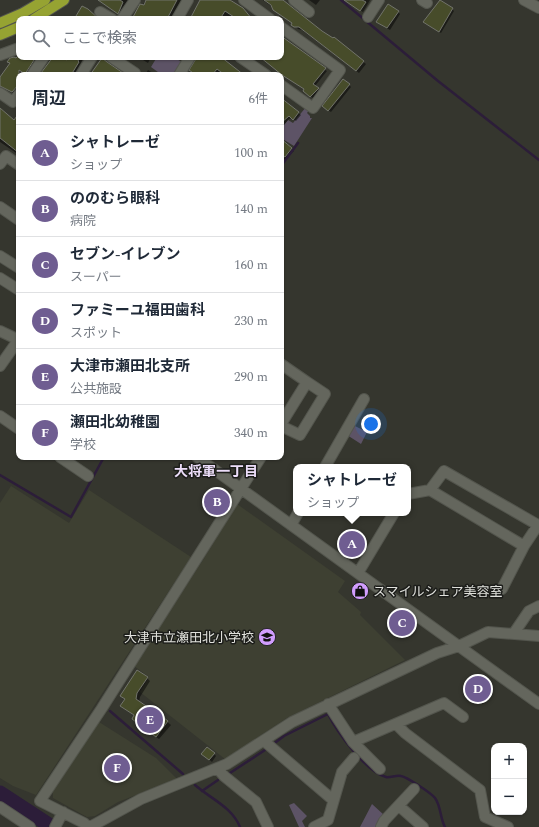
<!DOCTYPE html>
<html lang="ja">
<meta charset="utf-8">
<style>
body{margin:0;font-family:Spectral,"Noto Sans JP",serif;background:#f2f2f3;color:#1f2937}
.controls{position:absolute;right:12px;bottom:12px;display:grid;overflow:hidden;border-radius:8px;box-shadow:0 1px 3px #0004}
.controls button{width:36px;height:36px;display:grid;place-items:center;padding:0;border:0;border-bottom:1px solid #e0e1e3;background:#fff;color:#1f2937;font:20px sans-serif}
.you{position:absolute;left:371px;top:424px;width:14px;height:14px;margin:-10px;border:3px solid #fff;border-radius:50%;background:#1a73e8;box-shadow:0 0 0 6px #1a73e833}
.badge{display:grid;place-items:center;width:26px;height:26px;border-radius:50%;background:#6f5d91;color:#fff;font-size:13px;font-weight:700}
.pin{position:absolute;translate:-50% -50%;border:2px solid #fff;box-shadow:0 1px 4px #0006}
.popup{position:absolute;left:293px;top:464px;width:118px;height:52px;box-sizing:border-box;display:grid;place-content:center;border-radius:8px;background:#fff;filter:drop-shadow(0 1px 3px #0005);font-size:13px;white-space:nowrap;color:#747a83}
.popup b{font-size:15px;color:#1f2937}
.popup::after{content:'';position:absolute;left:50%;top:100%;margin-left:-8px;border:8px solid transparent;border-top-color:#fff}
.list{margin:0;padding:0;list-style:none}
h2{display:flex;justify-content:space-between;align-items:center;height:52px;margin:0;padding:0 16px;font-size:17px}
h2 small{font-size:13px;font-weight:400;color:#747a83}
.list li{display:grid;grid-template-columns:26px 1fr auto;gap:12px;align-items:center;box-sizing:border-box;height:56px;padding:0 16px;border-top:1px solid #e0e1e3}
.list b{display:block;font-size:15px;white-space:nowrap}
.list p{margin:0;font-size:13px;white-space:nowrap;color:#747a83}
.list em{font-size:13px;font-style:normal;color:#747a83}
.icon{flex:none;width:22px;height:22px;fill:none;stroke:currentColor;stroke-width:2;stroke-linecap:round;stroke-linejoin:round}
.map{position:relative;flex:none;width:539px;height:827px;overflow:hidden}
.search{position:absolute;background:#fff;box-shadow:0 1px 3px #0004;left:16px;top:16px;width:268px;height:44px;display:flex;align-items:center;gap:10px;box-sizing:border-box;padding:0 14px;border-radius:8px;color:#747a83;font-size:15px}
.panel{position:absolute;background:#fff;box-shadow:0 1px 3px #0004;left:16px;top:72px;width:268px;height:388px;border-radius:8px}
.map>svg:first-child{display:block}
.built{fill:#3e4032}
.green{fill:#5d5366}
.shadow{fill:#0007}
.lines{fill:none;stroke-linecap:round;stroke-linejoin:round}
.stream{stroke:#2c1d39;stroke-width:2.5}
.river{stroke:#2c1d39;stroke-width:15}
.building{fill:#474c2a;stroke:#71736a}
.minor-casing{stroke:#53554d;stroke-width:12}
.major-casing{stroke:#53554d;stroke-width:12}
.minor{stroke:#64665d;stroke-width:10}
.major{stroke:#96a332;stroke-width:10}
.labels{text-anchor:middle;stroke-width:3;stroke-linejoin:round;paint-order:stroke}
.poi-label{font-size:13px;fill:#e0e1dc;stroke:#1c1d1a;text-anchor:start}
.neighbourhood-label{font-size:14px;font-weight:bold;fill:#ecddf9;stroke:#1c1d1a}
</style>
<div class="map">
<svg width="539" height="827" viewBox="0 0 539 827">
<rect width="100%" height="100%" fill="#35362e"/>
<path class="built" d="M11 486 69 523 89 490 191 557 36 795 13 786 0 778V503Z
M237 504 345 581 338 592 361 612 360 615 405 660 287 718 225 759 140 692 149 677 134 666 203 560Z
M99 722 156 758 177 779 118 802 95 816 87 817 53 798V792Z"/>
<path class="green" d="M157 57H173L182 62 173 75H162L151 67Z
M306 107 309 110 307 113 310 116V118H312L294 146 281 138V129L288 120 293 123Z
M353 425 367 432 361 444 347 435Z
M294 803 307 816 302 821 305 827H299L289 805Z
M372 804 384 815 377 827H360Z"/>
<path class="shadow" d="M99 0H130L120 16Z
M146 0H181L171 19H133Z
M201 0H231L252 19H190Z
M263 0H281L366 64 359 73 302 30 298 29 293 23Z
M309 0H320L316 5Z
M352 0H370L363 12 352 5Z
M452 9 454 11 441 33 427 24Z
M398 12 400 14 390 30 377 22Z
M281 40 327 71 315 86 320 91 313 98 306 93 305 89 260 57H281Z
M19 56 25 60 27 57H41L28 75H19V89L15 94 2 87 0 84 11 64 9 62 16 60Z
M54 57H61L67 62 71 57H84L74 75H44Z
M138 57H151L148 63Z
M176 57H185L183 61Z
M199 57H223L224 61 244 75H196Z
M148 70 156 75H145Z
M349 85 351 87 331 112 326 109Z
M281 99 301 115 296 121 292 118 289 119 281 128Z
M0 108 15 121 19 122V155L0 142Z
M283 142 294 151 281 163V145Z
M147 678 150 681 140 697 139 702 149 710 151 708 171 725 159 739 136 722 135 716 121 706 125 700 122 696Z
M479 679 488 686 485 691 489 694 483 704 470 695Z
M214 754 216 756 212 762 205 756Z"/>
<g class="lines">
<path class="stream" d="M341 0 438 81 539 160
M281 166 298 143
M0 475 71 517 104 457
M110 711 183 774
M272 745 284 736 328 714C337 732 366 772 386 777 390 778 396 775 401 776 407 777 431 793 435 798 441 806 440 818 445 827
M230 773 268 748
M195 785C211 799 232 807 240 827
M202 791 218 780"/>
<path class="river" d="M0 793 52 827"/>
</g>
<path class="building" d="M98 0H120L123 2 118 14Z
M146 0H177L167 19H132L140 4 144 5Z
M200 0H230L243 8 252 19H237L225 11 220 19H190Z
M264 0H283L322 31 333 38 334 37 364 61 356 71 299 27H294L291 25 292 23 273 10 271 5Z
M344 0H362L366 2 360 11Z
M440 0 453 8 439 32 423 22Z
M388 4 399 11 387 28 376 22Z
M82 6 88 9 99 19H80L76 16Z
M281 36 326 68 313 84 319 88 310 97 303 91 304 89 282 75 260 57H281Z
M19 55V57L25 59 27 57H36L25 74 19 70V84L12 92 0 86V77L10 63 7 62 10 58 14 57 16 58Z
M53 57H62L67 60 69 57H80L78 61 79 62 71 75H44L41 73Z
M197 57H221L244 75H225L217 69 212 75H196L189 70Z
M102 58 107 62 126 75H90Z
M343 79 350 84 328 111 322 106Z
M281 98 299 112 293 120 289 116 281 123Z
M0 108 14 120 19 113V153L0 138Z
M281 139 292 148 285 157 281 154Z
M137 670 148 677 137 693 136 699 149 708 150 707 168 721 156 737 132 719 134 715 120 706 125 699 120 696Z
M479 678 486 683 483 688 487 691 480 702 469 695Z
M207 747 215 753 209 760 201 754Z"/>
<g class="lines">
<defs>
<path id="minor" d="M244 0 270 19
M294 0 309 12
M422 0 427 3
M524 0 539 8
M100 12 112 19
M368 17 379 0
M122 19 135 0
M177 19 188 0
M281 27 340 70 313 108 281 85
M0 55 19 48
M111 57 135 73 134 75
M240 57 266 75
M32 75 44 57
M81 75 92 57
M179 75 190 57
M0 93 13 102 19 94
M0 164 6 156 19 165
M0 207 19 220
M0 256 19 268
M0 278 19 290
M0 331 19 340
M281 364 307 382 281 424
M0 366 19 339
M0 416 19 429
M281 426 300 435 325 394 307 382
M60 457 88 476
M197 457 539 704
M325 467 364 399
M408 494 430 490 524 546 538 525 444 471 430 490
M291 525 298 513
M358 573 394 513
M502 589 524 546
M514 633 529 611 539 606
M328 704 353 742 380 769
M396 724 405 733 480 790 485 817 508 827
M264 741 333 800
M353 742 444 703 463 717
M218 769 224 776 256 802 268 827
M399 806 423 827
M0 807 30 827
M55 827 63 812
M88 827 84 823 40 801 102 708 261 457
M90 827 141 799 227 764 292 722 437 653 459 646 488 632 539 636
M314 827 328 820 342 772 354 758
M381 827 384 821 414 789"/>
<path id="major" d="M34 19 64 0
M0 23 23 13 45 0
M0 35 19 27"/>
</defs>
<use href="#minor" class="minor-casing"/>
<use href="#major" class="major-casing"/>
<use href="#minor" class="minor"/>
<use href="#major" class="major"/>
</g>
<defs>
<symbol id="shop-disc" viewBox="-11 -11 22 22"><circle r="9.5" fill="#d19dfe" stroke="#1c1d1a"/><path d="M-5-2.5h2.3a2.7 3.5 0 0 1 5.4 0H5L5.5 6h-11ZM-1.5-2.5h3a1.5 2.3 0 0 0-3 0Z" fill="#111"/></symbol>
<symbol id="school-disc" viewBox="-11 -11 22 22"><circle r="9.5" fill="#d19dfe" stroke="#1c1d1a"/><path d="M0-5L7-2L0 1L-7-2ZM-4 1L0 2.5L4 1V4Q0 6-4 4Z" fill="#111"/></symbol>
</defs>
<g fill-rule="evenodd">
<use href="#shop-disc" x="350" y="581" width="20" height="20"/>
<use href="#school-disc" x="257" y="627" width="20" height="20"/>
</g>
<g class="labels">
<g class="poi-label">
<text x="373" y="596">スマイルシェア美容室</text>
<text x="254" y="642" text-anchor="end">大津市立瀬田北小学校</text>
</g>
<g class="neighbourhood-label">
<text x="216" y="476">大将軍一丁目</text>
</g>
</g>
</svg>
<div class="controls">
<button>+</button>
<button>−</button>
</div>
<div class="you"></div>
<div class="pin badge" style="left:352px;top:544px">A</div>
<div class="popup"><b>シャトレーゼ</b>ショップ</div>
<div class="pin badge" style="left:217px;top:502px">B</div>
<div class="pin badge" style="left:402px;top:623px">C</div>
<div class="pin badge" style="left:478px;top:689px">D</div>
<div class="pin badge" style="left:150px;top:720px">E</div>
<div class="pin badge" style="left:117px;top:768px">F</div>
<div class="search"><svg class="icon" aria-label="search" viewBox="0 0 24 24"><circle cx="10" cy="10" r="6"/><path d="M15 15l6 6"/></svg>ここで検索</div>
<section class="panel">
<h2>周辺<small>6件</small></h2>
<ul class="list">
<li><span class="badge">A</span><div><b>シャトレーゼ</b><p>ショップ</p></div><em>100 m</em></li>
<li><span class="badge">B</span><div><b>ののむら眼科</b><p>病院</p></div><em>140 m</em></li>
<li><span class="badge">C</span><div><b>セブン-イレブン</b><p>スーパー</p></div><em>160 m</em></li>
<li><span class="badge">D</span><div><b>ファミーユ福田歯科</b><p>スポット</p></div><em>230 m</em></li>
<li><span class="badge">E</span><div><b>大津市瀬田北支所</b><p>公共施設</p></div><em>290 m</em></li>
<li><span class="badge">F</span><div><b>瀬田北幼稚園</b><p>学校</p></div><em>340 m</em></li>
</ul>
</section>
</div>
